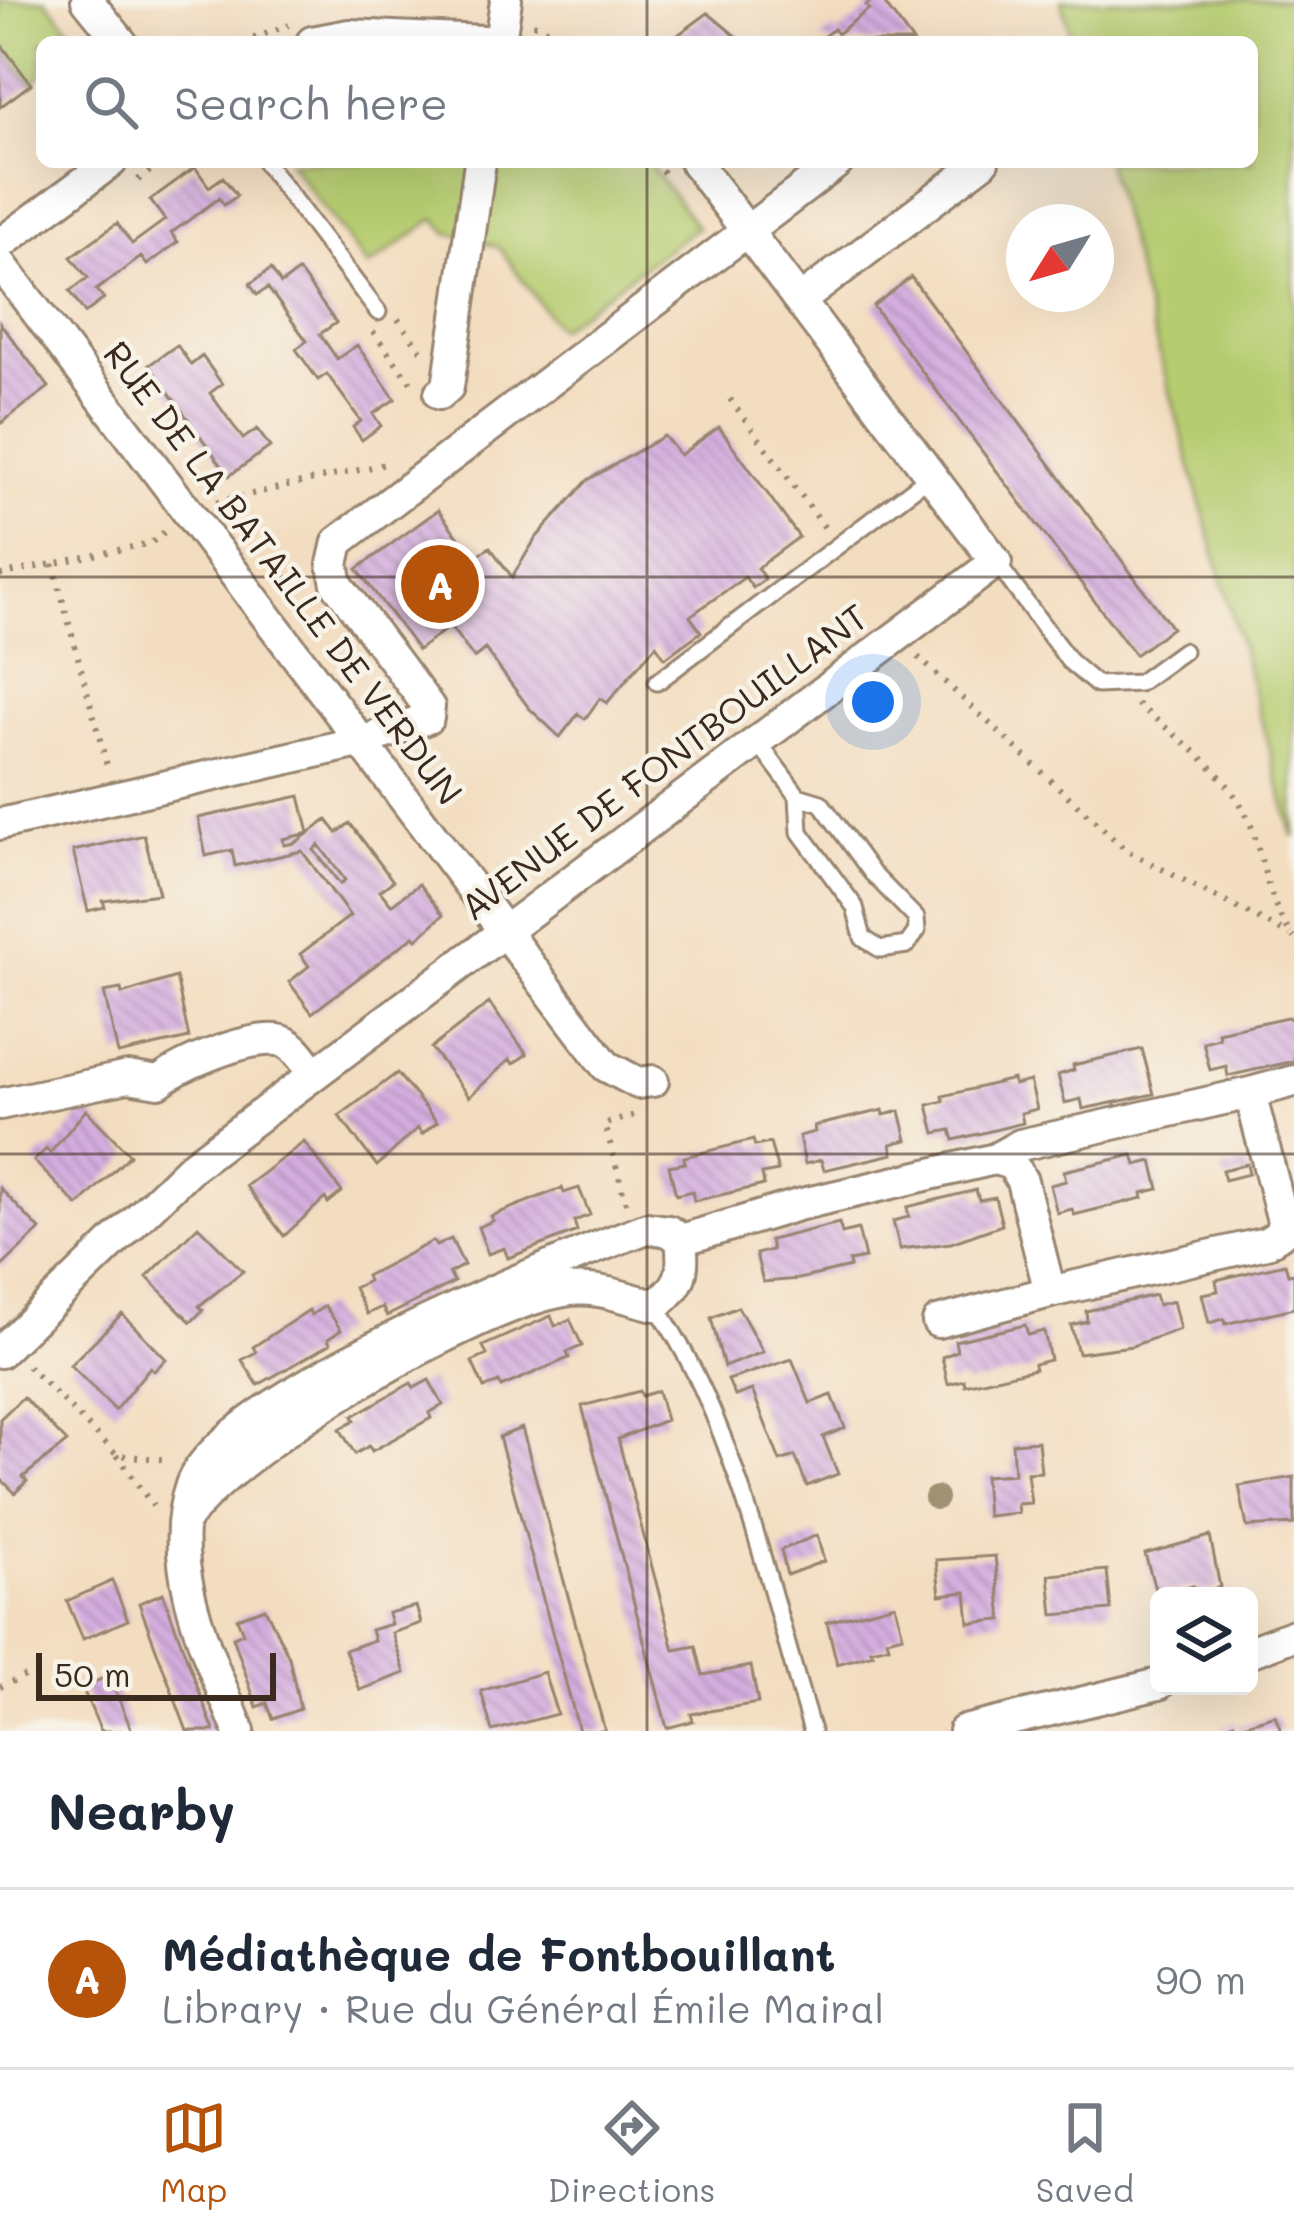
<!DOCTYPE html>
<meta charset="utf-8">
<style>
body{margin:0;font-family:Mali,sans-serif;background:#f2f2f3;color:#1f2937}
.controls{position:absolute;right:36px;bottom:36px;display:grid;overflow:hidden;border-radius:18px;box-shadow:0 12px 48px #0002}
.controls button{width:108px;height:108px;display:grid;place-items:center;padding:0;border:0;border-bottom:3px solid #e0e1e3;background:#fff;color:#1f2937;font:60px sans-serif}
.compass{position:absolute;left:1006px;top:204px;width:108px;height:108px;border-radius:50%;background:#fff;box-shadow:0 12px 48px #0002;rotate:233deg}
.scale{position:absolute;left:36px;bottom:30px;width:240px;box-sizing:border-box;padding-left:12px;border:6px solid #3b2a1e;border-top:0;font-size:33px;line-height:42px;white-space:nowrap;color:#3b2a1e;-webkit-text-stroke:9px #f7f3e8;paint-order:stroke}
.you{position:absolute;left:873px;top:702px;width:42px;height:42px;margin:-30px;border:9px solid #fff;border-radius:50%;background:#1a73e8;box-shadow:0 0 0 18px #1a73e833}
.badge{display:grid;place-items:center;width:78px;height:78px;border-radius:50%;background:#b45309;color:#fff;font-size:39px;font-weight:700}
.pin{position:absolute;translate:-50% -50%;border:6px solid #fff;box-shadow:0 3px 12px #0006}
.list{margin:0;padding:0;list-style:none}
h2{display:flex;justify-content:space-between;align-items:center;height:156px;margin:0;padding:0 48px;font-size:51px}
h2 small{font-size:39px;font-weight:400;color:#747a83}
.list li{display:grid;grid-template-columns:78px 1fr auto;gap:36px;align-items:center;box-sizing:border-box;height:180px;padding:0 48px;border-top:3px solid #e0e1e3}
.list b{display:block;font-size:45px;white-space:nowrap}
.list p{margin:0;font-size:39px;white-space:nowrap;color:#747a83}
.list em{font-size:39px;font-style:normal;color:#747a83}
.icon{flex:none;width:66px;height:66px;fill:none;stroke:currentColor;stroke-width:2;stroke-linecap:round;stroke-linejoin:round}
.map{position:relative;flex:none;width:1294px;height:1731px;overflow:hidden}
.search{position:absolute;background:#fff;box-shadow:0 12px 48px #0002;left:36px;right:36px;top:36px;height:132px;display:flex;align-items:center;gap:30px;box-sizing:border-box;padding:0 42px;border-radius:18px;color:#747a83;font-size:45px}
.sheet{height:336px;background:#fff}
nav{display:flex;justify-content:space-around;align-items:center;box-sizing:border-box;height:168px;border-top:3px solid #e0e1e3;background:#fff;font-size:33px;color:#747a83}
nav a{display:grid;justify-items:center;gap:6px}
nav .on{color:#b45309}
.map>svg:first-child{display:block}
.green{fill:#b6cc70;stroke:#787b47;stroke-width:3}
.building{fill:url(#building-back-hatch);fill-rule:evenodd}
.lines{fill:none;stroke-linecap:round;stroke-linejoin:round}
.lane-casing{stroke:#97846f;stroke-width:21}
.street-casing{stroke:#97846f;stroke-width:36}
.path{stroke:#97846f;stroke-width:6;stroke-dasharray:3 9;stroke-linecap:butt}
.lane{stroke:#fff;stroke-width:15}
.street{stroke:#fff;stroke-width:30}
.tree{fill:#9f9172}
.grid{fill:none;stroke:#3b2a1e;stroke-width:3;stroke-opacity:0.55}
.labels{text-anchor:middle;stroke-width:9;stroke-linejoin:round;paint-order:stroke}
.street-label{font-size:36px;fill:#3b2a1e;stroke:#f7f3e8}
</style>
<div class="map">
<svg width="1294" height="1731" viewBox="0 0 1294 1731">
<defs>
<pattern id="building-back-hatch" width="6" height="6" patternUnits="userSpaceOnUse" patternTransform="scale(3)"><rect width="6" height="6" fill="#d5aee0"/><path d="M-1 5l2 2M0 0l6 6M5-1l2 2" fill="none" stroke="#ae8eb5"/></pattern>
</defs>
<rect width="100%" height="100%" fill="#f7f3e8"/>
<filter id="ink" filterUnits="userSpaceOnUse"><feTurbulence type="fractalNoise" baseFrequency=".00833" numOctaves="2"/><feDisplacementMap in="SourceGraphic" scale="24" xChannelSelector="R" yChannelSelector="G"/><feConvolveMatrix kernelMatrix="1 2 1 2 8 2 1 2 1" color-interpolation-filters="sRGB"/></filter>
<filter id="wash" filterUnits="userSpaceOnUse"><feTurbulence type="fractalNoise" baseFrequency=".004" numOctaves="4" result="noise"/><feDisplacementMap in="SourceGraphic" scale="48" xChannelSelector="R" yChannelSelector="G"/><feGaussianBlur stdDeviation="2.7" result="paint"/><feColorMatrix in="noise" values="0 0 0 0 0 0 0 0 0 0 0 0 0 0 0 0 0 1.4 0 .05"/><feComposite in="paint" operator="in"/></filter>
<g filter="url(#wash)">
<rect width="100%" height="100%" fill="#f3ddc0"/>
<path class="green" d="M0 0H46L81 42H42V75L31 84 0 44Z
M1061 0H1294V838L1106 162H1252V42H1073Z
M289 162H648L697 227 558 329 499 247 448 233 435 218 368 267Z"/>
<g id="blocks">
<path class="building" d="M873 0H882L913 42H824L821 38 834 29 837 34 869 9 866 5Z
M708 13 737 37 668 42Z
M0 43 31 84 0 107Z
M195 167 209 187 223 177 237 196 224 205 219 198 171 233 178 242 147 265 141 257 96 290 104 299 85 313 70 291 88 278 71 257 117 223 132 244 165 220 150 200Z
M271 269 281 284 299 271 336 323 320 334 337 359 357 345 395 399 373 414 381 426 362 440 353 427 361 421 327 374 318 380 296 349 307 341 268 288 257 295 250 284Z
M911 277 1172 628 1135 655 873 306Z
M0 323 49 387 0 424Z
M177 345 191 365 202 356 222 384 210 393 243 439 257 429 270 447 229 476 149 365Z
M719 427 799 537 757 568 765 579 753 588 745 577 690 616 701 632 665 658 656 645 607 703 600 698 585 719 578 714 560 737 529 708 485 649 474 658 450 626 418 650 357 569 438 510 474 558 490 547 512 577 536 538 588 480 664 436 680 455Z
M300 796 309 833 283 839 284 845 295 843 309 833 327 820 337 833 350 823 393 881 380 891 391 905 419 884 443 915 417 939 414 936 312 1013 289 982 309 966 300 954 350 916 302 851 235 866 232 850 206 856 198 818ZM319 845 345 880 340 884 314 850Z
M144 835 159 894 103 901 105 907 88 911 73 851Z
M176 977 189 1038 118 1054 104 992 121 989 122 994Z
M489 1003 527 1054 513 1064 510 1059 469 1097 431 1048Z
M1287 1017 1294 1020V1061L1228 1076 1226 1066 1210 1070 1203 1042 1219 1038 1218 1032Z
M1142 1049 1154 1094 1083 1109 1081 1099 1065 1103 1058 1075 1074 1070 1073 1065Z
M397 1073 437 1122 422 1134 418 1128 377 1166 339 1116Z
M1013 1079 1014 1085 1030 1081 1037 1109 1021 1113 1023 1123 954 1140 951 1130 935 1133 928 1105 944 1101 943 1096Z
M86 1110 130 1155 78 1206 34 1161 46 1149 50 1153Z
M883 1110 884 1115 900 1111 907 1140 891 1144 893 1154 824 1170 821 1160 805 1164 799 1136 815 1132 814 1126Z
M753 1140 755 1146 770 1143 778 1171 762 1174 764 1185 694 1201 692 1191 676 1195 669 1166 685 1163 684 1157Z
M304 1142 342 1192 328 1203 325 1198 284 1236 246 1186Z
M1133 1155 1136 1165 1152 1161 1159 1189 1142 1193 1143 1198 1074 1215 1072 1209 1057 1213 1050 1185 1066 1181 1064 1171Z
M1247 1164 1249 1174 1225 1180 1222 1170Z
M0 1188 40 1230 0 1268Z
M562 1188 564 1193 579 1188 590 1215 574 1221 577 1231 508 1258 504 1248 488 1254 478 1227 493 1221 491 1216Z
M976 1190 979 1200 995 1197 1002 1225 951 1243 900 1249 893 1221 909 1217 907 1207Z
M839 1223 842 1233 858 1229 865 1258 849 1261 850 1267 799 1279 763 1282 756 1254 772 1250 770 1240Z
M198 1226 243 1271 199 1306 203 1310 191 1322 147 1277Z
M451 1239 464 1265 449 1273 454 1282 387 1316 382 1307 367 1314 354 1288 368 1281 366 1276 433 1241 436 1246Z
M1285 1264 1288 1274 1294 1273V1308L1225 1324 1224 1319 1209 1323 1202 1294 1218 1291 1216 1280Z
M1155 1295 1158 1305 1173 1301 1180 1329 1132 1346 1078 1353 1071 1325 1087 1321 1086 1311Z
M325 1306 341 1330 328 1339 330 1344 258 1385 242 1360 256 1352 253 1347 309 1310 311 1315Z
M738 1307 763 1352 724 1367 711 1318Z
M122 1314 166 1359 154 1371 150 1367 115 1410 70 1365Z
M551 1316 555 1326 570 1319 582 1346 567 1352 569 1358 501 1387 499 1382 484 1388 472 1362 487 1355 483 1346Z
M1025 1325 1028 1335 1044 1331 1050 1360 1034 1364 1035 1369 965 1385 964 1380 948 1384 942 1357 957 1351 955 1341Z
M792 1359 810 1403 832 1395 845 1428 823 1437 838 1474 807 1486 795 1456 780 1461 752 1390 735 1396 728 1380Z
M429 1380 443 1405 429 1413 431 1418 372 1451 369 1446 355 1454 340 1429 355 1420 353 1416 411 1383 414 1388Z
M640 1391 642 1396 658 1391 666 1420 618 1439 674 1650 696 1646 703 1675 751 1666 758 1703 691 1714 693 1721 667 1728 582 1406Z
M23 1397 67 1442 23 1477 27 1481 15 1493 0 1478V1419Z
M522 1428 605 1731H579L499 1437Z
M1038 1441 1041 1472 1027 1473 1031 1503 1017 1504 1018 1513 987 1516 984 1476 1014 1474 1012 1443Z
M1294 1477V1524L1247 1527 1239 1486Z
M817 1535 824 1561 787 1575 781 1550Z
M1210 1536 1220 1587 1202 1592 1193 1586 1157 1596 1145 1554Z
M995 1556 1002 1620 969 1623 966 1592 940 1595 936 1560Z
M1107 1570 1111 1610 1053 1615 1049 1575Z
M112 1581 128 1620 83 1639 67 1601Z
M163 1593 182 1645 214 1731H187L139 1603Z
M895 1604 903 1635 887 1639 889 1646 871 1650 873 1654 837 1664 827 1622Z
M416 1606 421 1623 392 1633 405 1673 360 1690 345 1650 374 1640 371 1630 391 1624 388 1613Z
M265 1608 289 1657 300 1709 273 1719 267 1703 257 1707 233 1637 243 1633 237 1618Z
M544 1672 557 1714 492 1731 481 1691Z
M109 1676 132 1731H101L82 1687Z
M1275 1715 1281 1731 1220 1727 1234 1722 1237 1727Z"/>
</g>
</g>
<g filter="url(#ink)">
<use href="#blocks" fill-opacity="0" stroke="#97846f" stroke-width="3"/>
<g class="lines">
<defs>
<path id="lane" d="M265 162 378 312
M996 562 1069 661 1097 685 1139 683 1183 651
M657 682 930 476
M757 741 798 796 800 832 855 907 863 938 880 949 907 945 917 931 916 918 872 873 821 803 798 796
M655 1305C735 1417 771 1598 812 1731"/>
<path id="street" d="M87 0 121 42
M312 42 349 35 506 42
M500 42 506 0
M0 244 111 162
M0 263 606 1066 638 1083 653 1081
M802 299 983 162
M440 394 448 387 480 162
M0 824 364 741 428 718 429 707 337 584 333 564 338 542 838 162
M1250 1093 1294 1081
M0 1104 128 1077 159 1082C183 1063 246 1037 278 1040 294 1042 304 1061 313 1072
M681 1240 798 1205 995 1159 1020 1145 1250 1093 1283 1221 1280 1234 1266 1243 1050 1292 1022 1181 1012 1164 995 1159
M938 1322 1050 1292
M0 1352 191 1167 996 562 695 162
M187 1517C243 1442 471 1307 564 1291 595 1285 624 1298 655 1305 682 1286 685 1272 681 1240L669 1231 647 1228C556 1262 223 1396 191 1485 163 1565 210 1658 239 1731
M1249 1652 1294 1635
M964 1731 1159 1684"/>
</defs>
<use href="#lane" class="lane-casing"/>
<use href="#street" class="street-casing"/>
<path class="path" d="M533 24 580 42
M242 42 289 25
M653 162 666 175
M138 180 162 162
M398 319 422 352
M373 332 412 384
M730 399 825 528
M216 502 390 463
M53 564 108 769
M0 575 151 543 168 529
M918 657 1127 851 1290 935
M1137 704C1182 742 1235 775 1254 834 1265 869 1270 908 1294 938
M626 1203 605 1124 635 1115
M28 1366 117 1455 169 1460
M117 1455 153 1506
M0 1687 29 1674"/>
<use href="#lane" class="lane"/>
<use href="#street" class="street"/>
</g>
<circle class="tree" cx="936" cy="1498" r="12"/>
</g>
<path class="grid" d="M647 0V42M647 162V1731M0 577H1294M0 1154H1294"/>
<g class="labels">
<g class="street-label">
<text transform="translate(283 573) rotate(53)" y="13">RUE DE LA BATAILLE DE VERDUN</text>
<text transform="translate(664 762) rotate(-37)" y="13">AVENUE DE FONTBOUILLANT</text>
</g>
</g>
</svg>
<div class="controls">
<button><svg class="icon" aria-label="layers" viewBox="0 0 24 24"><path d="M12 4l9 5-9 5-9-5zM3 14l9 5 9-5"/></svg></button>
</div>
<svg class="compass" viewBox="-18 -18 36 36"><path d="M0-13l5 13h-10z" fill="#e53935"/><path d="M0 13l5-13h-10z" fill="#747a83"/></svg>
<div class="scale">50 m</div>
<div class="you"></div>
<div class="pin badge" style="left:440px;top:584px">A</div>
<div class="search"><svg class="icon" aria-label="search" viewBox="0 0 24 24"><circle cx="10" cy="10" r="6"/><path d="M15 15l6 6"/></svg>Search here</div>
</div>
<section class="sheet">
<h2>Nearby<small></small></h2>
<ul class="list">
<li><span class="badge">A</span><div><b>Médiathèque de Fontbouillant</b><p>Library · Rue du Général Émile Mairal</p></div><em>90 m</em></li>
</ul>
</section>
<nav>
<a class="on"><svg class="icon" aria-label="map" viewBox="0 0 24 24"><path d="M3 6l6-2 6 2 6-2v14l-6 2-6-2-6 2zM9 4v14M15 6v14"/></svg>Map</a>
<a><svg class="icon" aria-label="directions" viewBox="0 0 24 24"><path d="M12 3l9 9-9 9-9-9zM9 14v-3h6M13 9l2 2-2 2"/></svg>Directions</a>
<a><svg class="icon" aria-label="saved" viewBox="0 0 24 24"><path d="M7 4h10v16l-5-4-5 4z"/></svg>Saved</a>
</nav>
